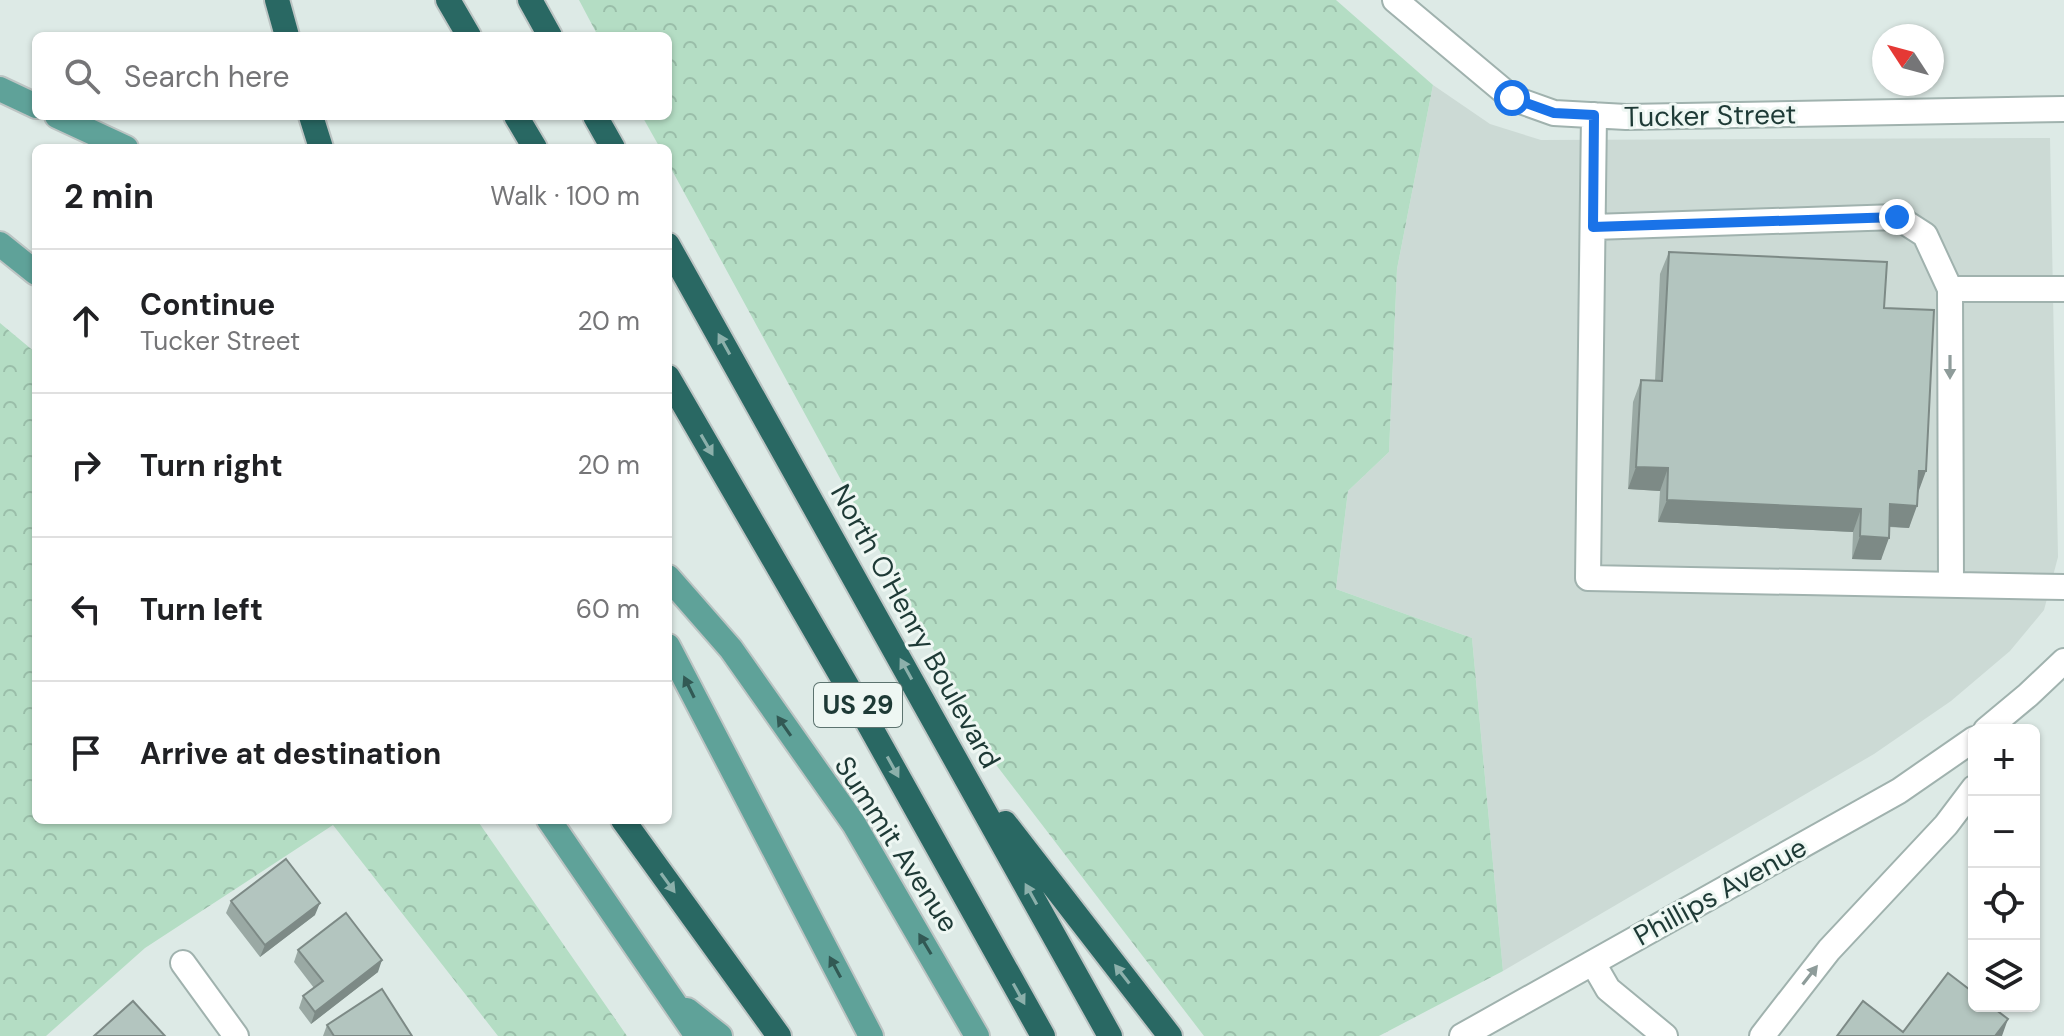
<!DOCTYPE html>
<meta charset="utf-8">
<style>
body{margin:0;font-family:"DM Sans",sans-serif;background:#f2f2f2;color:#202124}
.controls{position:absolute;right:24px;bottom:24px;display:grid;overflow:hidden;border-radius:12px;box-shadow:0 2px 6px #0004}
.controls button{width:72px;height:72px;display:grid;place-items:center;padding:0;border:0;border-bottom:2px solid #e0e0e0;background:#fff;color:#202124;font:40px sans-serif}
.compass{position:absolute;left:1872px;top:24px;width:72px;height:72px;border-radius:50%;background:#fff;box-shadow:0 2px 6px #0004;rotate:306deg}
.stop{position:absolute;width:24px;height:24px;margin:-18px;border:6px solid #1a73e8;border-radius:50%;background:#fff}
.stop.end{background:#1a73e8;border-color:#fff;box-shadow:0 2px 8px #0008}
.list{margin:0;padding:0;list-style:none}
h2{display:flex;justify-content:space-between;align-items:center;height:104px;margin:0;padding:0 32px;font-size:34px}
h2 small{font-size:26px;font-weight:400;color:#757577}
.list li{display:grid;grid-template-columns:52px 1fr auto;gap:24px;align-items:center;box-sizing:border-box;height:144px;padding:0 32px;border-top:2px solid #e0e0e0}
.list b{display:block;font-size:30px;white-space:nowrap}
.list p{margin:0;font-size:26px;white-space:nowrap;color:#757577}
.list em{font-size:26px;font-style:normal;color:#757577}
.icon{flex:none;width:44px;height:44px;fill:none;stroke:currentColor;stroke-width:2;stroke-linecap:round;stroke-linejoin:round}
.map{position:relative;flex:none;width:2064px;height:1036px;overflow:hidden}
.search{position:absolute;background:#fff;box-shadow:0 2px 6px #0004;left:32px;top:32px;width:640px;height:88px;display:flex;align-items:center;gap:20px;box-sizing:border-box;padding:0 28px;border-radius:12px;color:#757577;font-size:30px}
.panel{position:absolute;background:#fff;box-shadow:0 2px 6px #0004;left:32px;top:144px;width:640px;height:680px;border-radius:12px}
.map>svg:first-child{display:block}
.built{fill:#ccdad5}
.forest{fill:url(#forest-crowns)}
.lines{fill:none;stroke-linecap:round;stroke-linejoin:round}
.minor-casing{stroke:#a0b2ae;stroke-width:28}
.major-casing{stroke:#bcc4c3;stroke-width:28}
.highway-casing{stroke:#bcc4c3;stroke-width:28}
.minor{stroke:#fff;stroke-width:24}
.major{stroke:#5fa299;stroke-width:24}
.highway{stroke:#296863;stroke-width:24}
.wall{fill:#9aa9a4}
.shaded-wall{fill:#7d8a86}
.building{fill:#b3c5bf;stroke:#7d8a86;stroke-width:2}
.oneway{fill:#8cb0ab}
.oneway2{fill:#8e9c9a}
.oneway3{fill:#325954}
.route{stroke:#1a73e8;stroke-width:10}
.labels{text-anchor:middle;stroke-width:6;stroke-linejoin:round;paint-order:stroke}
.shield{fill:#eef7f3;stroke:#5c736f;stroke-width:2}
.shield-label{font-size:26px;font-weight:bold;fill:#1e3a36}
.street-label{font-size:28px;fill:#1e3a36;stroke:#eef7f3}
</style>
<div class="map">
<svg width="2064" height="1036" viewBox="0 0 2064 1036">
<defs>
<pattern id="forest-crowns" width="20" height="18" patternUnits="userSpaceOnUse" patternTransform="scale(2)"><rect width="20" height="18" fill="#b4ddc4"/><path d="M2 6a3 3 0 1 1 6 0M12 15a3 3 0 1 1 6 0" fill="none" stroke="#9abea9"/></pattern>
</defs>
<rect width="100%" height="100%" fill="#ddeae6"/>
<path class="built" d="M1433 85 1490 124 1541 140 2050 138 2058 557 2044 610 2010 651 1951 701 1874 754 1503 971 1472 638 1336 589 1348 491 1389 452 1397 269Z"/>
<path class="forest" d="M579 0H1336L1433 85 1397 269 1389 452 1348 491 1336 589 1472 638 1503 971 1379 1036H1204L997 766 668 163V148H660L642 116H668V36H598Z
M0 323 36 353V820H477L627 1036H498L333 825 145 948 46 1036H0Z"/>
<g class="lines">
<defs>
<path id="minor" d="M1395 0 1512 98 1554 113 1626 117 2064 109
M1594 115 1588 578 2064 587
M1593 227 1897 217 1925 235 1950 289H2064
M1950 289 1951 584
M1986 730 2028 695 2064 661
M183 963 236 1036
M1593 963 1608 989 1665 1036
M1462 1036 1899 791 1974 739
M1762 1036 1829 950 1946 825 1974 788"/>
<path id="major" d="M0 89 36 106
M57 116 126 148
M0 244 36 273
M668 577 731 649 854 824 977 1036
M668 646 871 1036
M549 820 697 1036
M687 1010 720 1036"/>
<path id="highway" d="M277 0 287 36
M448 0 469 36
M530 0 550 36
M311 116 321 148
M516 116 535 148
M595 116 613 148
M668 245 1110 1036
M668 377 857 703 1043 1036
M623 820 779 1036
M1005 823 1170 1036"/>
</defs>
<use href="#minor" class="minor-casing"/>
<use href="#major" class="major-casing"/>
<use href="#highway" class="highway-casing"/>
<use href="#minor" class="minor"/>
<use href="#major" class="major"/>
<use href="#highway" class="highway"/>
</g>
<path class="wall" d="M1669 252 1884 308 1918 492 1909 528 1889 527 1881 560 1852 559 1853 532 1658 522 1660 491 1628 489 1633 402 1641 380 1655 381 1660 274Z
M231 901 315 915 260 957 226 913Z
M298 950 378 972 311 1024 299 1008 303 996 314 988 294 962Z
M327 1025 412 1036H323Z"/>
<path class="shaded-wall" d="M1636 467 1668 468 1660 491 1628 489Z
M1919 471H1926L1918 493Z
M1667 500 1861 509 1853 532 1658 522Z
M1890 504 1917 506 1909 528 1882 526Z
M1860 536 1889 538 1881 560 1852 559Z
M320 903 315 915 260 957 265 945Z
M382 960 378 972 311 1024 315 1012Z
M2008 1019 2002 1036H1995Z"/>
<path class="building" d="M1669 252 1887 262 1884 308 1934 310 1926 471H1919L1917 506 1890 504 1889 538 1860 536 1861 509 1667 500 1668 468 1636 467 1641 380 1662 381Z
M286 859 320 903 265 945 231 901Z
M346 913 382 960 315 1012 303 996 323 981 298 950Z
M1948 973 1974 993V1006H1991L2008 1019 1995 1036H1837L1863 1001 1903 1032Z
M382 989 412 1036H334L327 1025Z
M133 1001 165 1036H94Z"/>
<defs><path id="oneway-solid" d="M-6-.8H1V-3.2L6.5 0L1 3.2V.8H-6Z" transform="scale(2)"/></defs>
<g class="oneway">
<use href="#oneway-solid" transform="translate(724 344) rotate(-119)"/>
<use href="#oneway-solid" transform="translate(707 445) rotate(60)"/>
<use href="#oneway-solid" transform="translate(906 669) rotate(-119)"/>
<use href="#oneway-solid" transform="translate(893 767) rotate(61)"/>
<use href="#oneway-solid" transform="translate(668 883) rotate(54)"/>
<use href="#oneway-solid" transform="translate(1031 894) rotate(-119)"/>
<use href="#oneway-solid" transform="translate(1122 974) rotate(-128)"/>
<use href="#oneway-solid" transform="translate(1019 994) rotate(61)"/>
</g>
<g class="oneway2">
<use href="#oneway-solid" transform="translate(1950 367) rotate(90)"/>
<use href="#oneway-solid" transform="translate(1810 975) rotate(-52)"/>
</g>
<g class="oneway3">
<use href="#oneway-solid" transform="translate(689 687) rotate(-116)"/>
<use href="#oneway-solid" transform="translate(784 726) rotate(-125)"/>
<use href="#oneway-solid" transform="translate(925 944) rotate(-121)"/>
<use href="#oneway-solid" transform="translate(835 967) rotate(-118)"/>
</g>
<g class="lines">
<path class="route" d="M1512 98 1554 113 1594 115 1593 227 1897 217"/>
</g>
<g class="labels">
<rect class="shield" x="814" y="683" width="88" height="44" rx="6"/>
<g class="shield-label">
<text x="858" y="714">US 29</text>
</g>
<g class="street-label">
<text transform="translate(1710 115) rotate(-1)" y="10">Tucker Street</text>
<text transform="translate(916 626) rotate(61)" y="10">North O'Henry Boulevard</text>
<text transform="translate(897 844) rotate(57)" y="10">Summit Avenue</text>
<text transform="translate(1720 891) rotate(-29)" y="10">Phillips Avenue</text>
</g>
</g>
</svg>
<div class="controls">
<button>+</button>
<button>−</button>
<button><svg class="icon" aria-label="locate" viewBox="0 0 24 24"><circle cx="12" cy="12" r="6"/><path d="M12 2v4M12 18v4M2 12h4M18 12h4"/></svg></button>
<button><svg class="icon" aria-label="layers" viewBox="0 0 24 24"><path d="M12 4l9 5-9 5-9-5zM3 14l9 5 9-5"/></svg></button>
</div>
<svg class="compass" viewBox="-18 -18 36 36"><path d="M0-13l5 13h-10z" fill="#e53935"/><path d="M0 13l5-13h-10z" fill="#757577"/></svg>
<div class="stop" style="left:1512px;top:98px"></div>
<div class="stop end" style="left:1897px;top:217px"></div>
<div class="search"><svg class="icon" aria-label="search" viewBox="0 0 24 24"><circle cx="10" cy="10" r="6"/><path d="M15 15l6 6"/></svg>Search here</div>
<section class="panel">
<h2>2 min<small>Walk · 100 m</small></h2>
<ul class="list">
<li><svg class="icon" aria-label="ahead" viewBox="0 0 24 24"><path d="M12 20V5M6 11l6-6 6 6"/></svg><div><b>Continue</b><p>Tucker Street</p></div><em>20 m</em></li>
<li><svg class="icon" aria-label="right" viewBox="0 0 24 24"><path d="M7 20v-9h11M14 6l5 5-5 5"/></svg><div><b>Turn right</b></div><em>20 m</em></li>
<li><svg class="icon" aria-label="left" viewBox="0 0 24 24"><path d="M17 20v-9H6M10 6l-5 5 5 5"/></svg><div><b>Turn left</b></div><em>60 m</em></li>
<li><svg class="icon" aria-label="arrive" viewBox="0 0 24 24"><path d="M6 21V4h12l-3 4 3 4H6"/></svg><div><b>Arrive at destination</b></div></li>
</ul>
</section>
</div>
